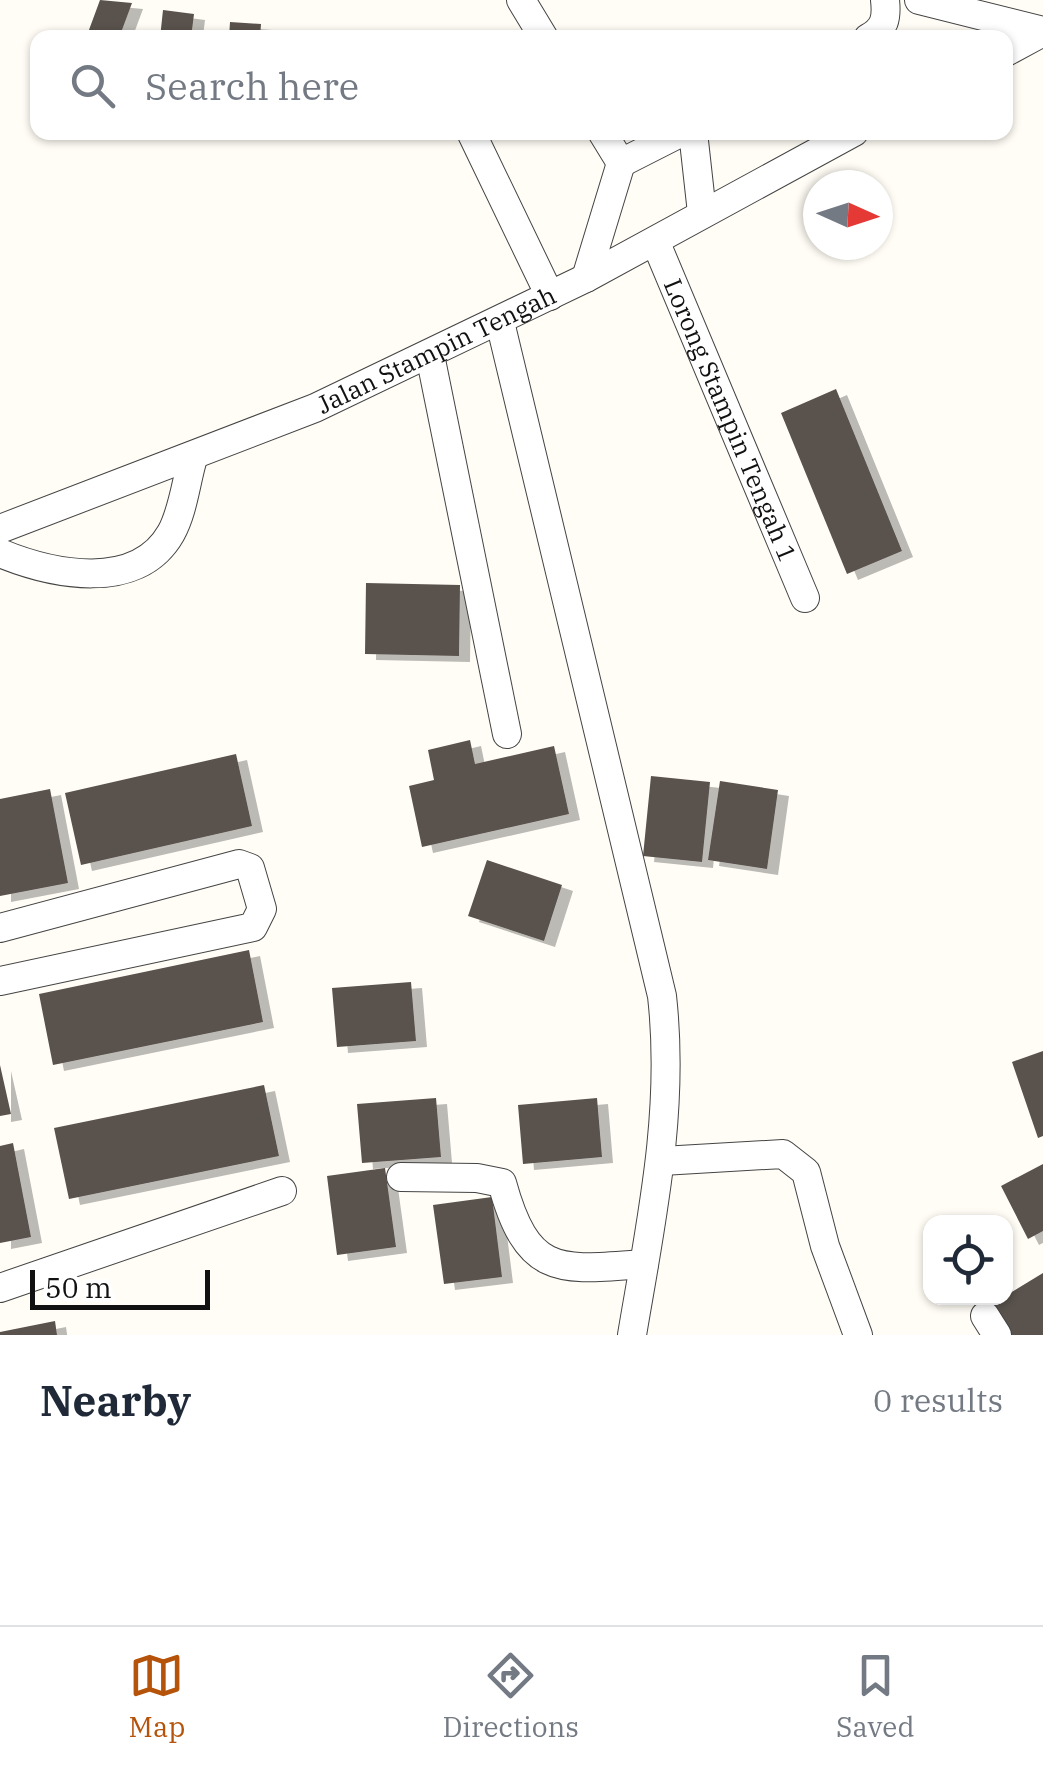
<!DOCTYPE html>
<style>
body{margin:0;font-family:"IBM Plex Serif",serif;background:#f2f2f3;color:#1f2937}
.controls{position:absolute;right:30px;bottom:30px;display:grid;overflow:hidden;border-radius:20px;box-shadow:0 2px 8px #0004}
.controls button{width:90px;height:90px;display:grid;place-items:center;padding:0;border:0;border-bottom:2px solid #e0e1e3;background:#fff;color:#1f2937;font:50px sans-serif}
.compass{position:absolute;left:803px;top:170px;width:90px;height:90px;border-radius:50%;background:#fff;box-shadow:0 2px 8px #0004;rotate:93deg}
.scale{position:absolute;left:30px;bottom:25px;width:180px;box-sizing:border-box;padding-left:10px;border:5px solid #111;border-top:0;font-size:28px;line-height:35px;white-space:nowrap;color:#111;-webkit-text-stroke:8px #fff;paint-order:stroke}
.list{margin:0;padding:0;list-style:none}
h2{display:flex;justify-content:space-between;align-items:center;height:130px;margin:0;padding:0 40px;font-size:42px}
h2 small{font-size:32px;font-weight:400;color:#747a83}
.icon{flex:none;width:55px;height:55px;fill:none;stroke:currentColor;stroke-width:2;stroke-linecap:round;stroke-linejoin:round}
.map{position:relative;flex:none;width:1043px;height:1335px;overflow:hidden}
.search{position:absolute;background:#fff;box-shadow:0 2px 8px #0004;left:30px;right:30px;top:30px;height:110px;display:flex;align-items:center;gap:25px;box-sizing:border-box;padding:0 35px;border-radius:20px;color:#747a83;font-size:38px}
.sheet{height:290px;background:#fff}
nav{display:flex;justify-content:space-around;align-items:center;box-sizing:border-box;height:140px;border-top:2px solid #e0e1e3;background:#fff;font-size:28px;color:#747a83}
nav a{display:grid;justify-items:center;gap:5px}
nav .on{color:#b45309}
.map>svg:first-child{display:block}
.building{fill:#5a524d;filter:url(#shadow)}
.lines{fill:none;stroke-linecap:round;stroke-linejoin:round}
.minor-casing{stroke:#444;stroke-width:30}
.minor{stroke:#fff;stroke-width:28}
.labels{text-anchor:middle;stroke-width:10;stroke-linejoin:round;paint-order:stroke}
.street-label{font-size:25px;fill:#111;stroke:#fff}
</style>
<div class="map">
<svg width="1043" height="1335" viewBox="0 0 1043 1335">
<defs>
<filter id="shadow"><feDropShadow dx="11" dy="6" stdDeviation="0" flood-color="#0004"/></filter>
</defs>
<rect width="100%" height="100%" fill="#fffdf5"/>
<path class="building" d="M100 0 132 3 119 38H86Z
M163 10 194 14 191 38H160Z
M230 22 261 24 260 38H229Z
M836 389 902 551 847 574 781 413Z
M366 583 460 585 459 656 365 654Z
M470 740 475 764 554 746 569 814 422 847 409 786 434 780 428 750Z
M236 754 252 826 81 865 65 793Z
M651 776 710 782 702 862 643 856Z
M720 781 778 790 767 869 708 860Z
M50 789 68 883 0 896V799Z
M487 860 562 885 544 941 468 916Z
M249 950 263 1022 53 1065 39 994Z
M411 982 416 1041 337 1047 332 988Z
M1043 1051V1136L1038 1138 1012 1062Z
M0 1065 11 1114 0 1116Z
M264 1085 279 1156 69 1199 54 1128Z
M436 1098 441 1157 362 1163 357 1104Z
M597 1098 602 1157 523 1164 518 1105Z
M13 1143 31 1237 0 1243V1146Z
M1043 1164V1231L1028 1239 1001 1186Z
M385 1168 396 1247 337 1255 327 1176Z
M492 1197 502 1277 444 1284 433 1205Z
M1043 1273V1335H1010L992 1304Z
M55 1321 57 1335H0V1332Z"/>
<g class="lines">
<defs>
<g id="minor">
<path d="M521 0 544 38"/>
<path d="M919 0 1043 31"/>
<path d="M868 38C885 29 887 18 885 0"/>
<path d="M1006 52 1043 32"/>
<path d="M471 132 550 296"/>
<path d="M602 132 621 163 682 132"/>
<path d="M693 132 702 213"/>
<path id="s1" d="M656 243 805 598"/>
<path d="M586 278 621 163"/>
<path d="M500 322 662 996C675 1111 651 1222 632 1335"/>
<path d="M430 355 507 734"/>
<path id="s2" d="M0 529 315 408 586 278 854 132"/>
<path d="M0 553C51 574 137 593 171 533 183 512 186 481 193 458"/>
<path d="M0 928 239 864 250 868 262 909 253 927 0 981"/>
<path d="M662 1161 783 1154 806 1172 825 1246 858 1335"/>
<path d="M401 1177 477 1178 502 1183C528 1278 560 1270 644 1264"/>
<path d="M0 1288 282 1191"/>
<path d="M985 1316 997 1335"/>
</g>
</defs>
<use href="#minor" class="minor-casing"/>
<use href="#minor" class="minor"/>
</g>
<g class="labels">
<g class="street-label">
<text dy="9" stroke="none"><textPath href="#s2" startOffset="472">Jalan Stampin Tengah</textPath></text>
<text dy="9" stroke="none"><textPath href="#s1" startOffset="192">Lorong Stampin Tengah 1</textPath></text>
</g>
</g>
</svg>
<div class="controls">
<button><svg class="icon" aria-label="locate" viewBox="0 0 24 24"><circle cx="12" cy="12" r="6"/><path d="M12 2v4M12 18v4M2 12h4M18 12h4"/></svg></button>
</div>
<svg class="compass" viewBox="-18 -18 36 36"><path d="M0-13l5 13h-10z" fill="#e53935"/><path d="M0 13l5-13h-10z" fill="#747a83"/></svg>
<div class="scale">50 m</div>
<div class="search"><svg class="icon" aria-label="search" viewBox="0 0 24 24"><circle cx="10" cy="10" r="6"/><path d="M15 15l6 6"/></svg>Search here</div>
</div>
<section class="sheet">
<h2>Nearby<small>0 results</small></h2>
<ul class="list">
</ul>
</section>
<nav>
<a class="on"><svg class="icon" aria-label="map" viewBox="0 0 24 24"><path d="M3 6l6-2 6 2 6-2v14l-6 2-6-2-6 2zM9 4v14M15 6v14"/></svg>Map</a>
<a><svg class="icon" aria-label="directions" viewBox="0 0 24 24"><path d="M12 3l9 9-9 9-9-9zM9 14v-3h6M13 9l2 2-2 2"/></svg>Directions</a>
<a><svg class="icon" aria-label="saved" viewBox="0 0 24 24"><path d="M7 4h10v16l-5-4-5 4z"/></svg>Saved</a>
</nav>
